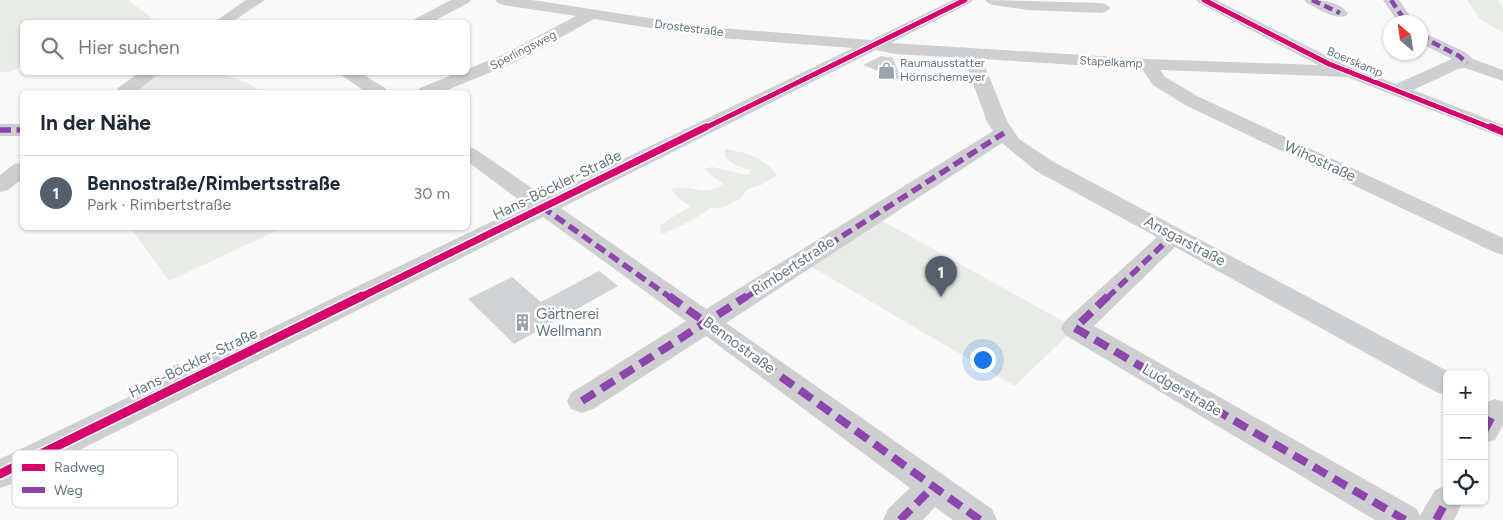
<!DOCTYPE html>
<html lang="de">
<meta charset="utf-8">
<style>
body{margin:0;font-family:Figtree,sans-serif;background:#f6f6f7;color:#1f2937}
.controls{position:absolute;right:15px;bottom:15px;display:grid;overflow:hidden;border-radius:8px;box-shadow:0 1px 4px #0004}
.controls button{width:45px;height:45px;display:grid;place-items:center;padding:0;border:0;border-bottom:1px solid #e0e1e3;background:#fff;color:#1f2937;font:25px sans-serif}
.compass{position:absolute;left:1383px;top:15px;width:45px;height:45px;border-radius:50%;background:#fff;box-shadow:0 1px 4px #0004;rotate:331deg}
.you{position:absolute;left:982px;top:359px;width:18px;height:18px;margin:-12px;border:4px solid #fff;border-radius:50%;background:#1a73e8;box-shadow:0 0 0 8px #1a73e833}
.badge{display:grid;place-items:center;width:32px;height:32px;border-radius:50%;background:#56606c;color:#fff;font-size:16px;font-weight:700}
.pin{position:absolute;translate:-50% -41px;filter:drop-shadow(0 1px 2px #0008)}
.pin::after{content:'';position:absolute;top:26px;width:18px;height:15px;background:inherit;clip-path:polygon(0 0,100% 0,50% 100%)}
.list{margin:0;padding:0;list-style:none}
h2{display:flex;justify-content:space-between;align-items:center;height:65px;margin:0;padding:0 20px;font-size:21px}
h2 small{font-size:16px;font-weight:400;color:#747a83}
.list li{display:grid;grid-template-columns:32px 1fr auto;gap:15px;align-items:center;box-sizing:border-box;height:75px;padding:0 20px;border-top:1px solid #e0e1e3}
.list b{display:block;font-size:19px;white-space:nowrap}
.list p{margin:0;font-size:16px;white-space:nowrap;color:#747a83}
.list em{font-size:16px;font-style:normal;color:#747a83}
.icon{flex:none;width:28px;height:28px;fill:none;stroke:currentColor;stroke-width:2;stroke-linecap:round;stroke-linejoin:round}
.map{position:relative;flex:none;width:1503px;height:520px;overflow:hidden}
.search{position:absolute;background:#fff;box-shadow:0 1px 4px #0004;left:20px;top:20px;width:450px;height:55px;display:flex;align-items:center;gap:12px;box-sizing:border-box;padding:0 18px;border-radius:8px;color:#747a83;font-size:19px}
.panel{position:absolute;background:#fff;box-shadow:0 1px 4px #0004;left:20px;top:90px;width:450px;height:140px;border-radius:8px}
.map>svg:first-child{display:block}
.green{fill:#e8ebe6}
.building{fill:#d0d2d3}
.lines{fill:none;stroke-linecap:round;stroke-linejoin:round}
.minor{fill:#cecfd0;fill-rule:evenodd}
.quiet-far2{stroke:#8e44ad;stroke-width:4.5;stroke-dasharray:9 4.5;stroke-linecap:butt}
.quiet-far1{stroke:#8e44ad;stroke-width:5.5;stroke-dasharray:11 5.5;stroke-linecap:butt}
.quiet{stroke:#8e44ad;stroke-width:8;stroke-dasharray:15 8;stroke-linecap:butt}
.cycleway-far2-casing{stroke:#fff;stroke-width:7}
.cycleway-far1-casing{stroke:#fff;stroke-width:10}
.cycleway-casing{stroke:#fff;stroke-width:12}
.cycleway-far2{stroke:#d6006c;stroke-width:5}
.cycleway-far1{stroke:#d6006c;stroke-width:7}
.cycleway{stroke:#d6006c;stroke-width:9}
.labels{text-anchor:middle;stroke-width:5;stroke-linejoin:round;paint-order:stroke}
.far-street-label{font-size:12px;fill:#657683;stroke:#fff}
.far-poi-label{font-size:12px;fill:#657683;stroke:#fff;text-anchor:start}
.street-label{font-size:15px;fill:#657683;stroke:#fff}
.poi-label{font-size:15px;fill:#657683;stroke:#fff;text-anchor:start}
.key{fill:#fff;stroke:#d1d6da;stroke-width:1}
.key-label{font-size:14px;fill:#657683}
</style>
<div class="map">
<svg width="1503" height="520" viewBox="0 0 1503 520">
<rect width="100%" height="100%" fill="#f9f9f9"/>
<path class="green" d="M0 0H128L157 22H22V66L9 72H0Z
M1467 0H1498L1503 9V33L1480 19Z
M152 72C189 73 230 67 261 92H125Z
M725 149C745 152 765 158 777 175L761 185 748 189 740 199 722 208H710L693 220 661 235 660 225 691 206 679 199 671 189C692 183 703 199 723 184L704 169 712 167 747 175 750 170 737 166 725 158Z
M879 219 1075 328 1015 386 810 266Z
M131 228H282L169 281Z"/>
<path class="building" d="M881 56 893 58 902 81 863 65Z
M599 271 618 286 514 344 468 299 512 277 541 302Z"/>
<g class="lines">
<path class="minor" d="M246 0H265L232 22H214Z
M451 0H471L468 3 432 22H413L415 19Z
M495 0H532L707 27 871 40 953 0H973L970 3 891 43 1147 59 1318 65 1199 3 1196 0H1216L1335 60 1396 84 1452 59 1420 43V31L1465 52 1473 59 1503 70V81L1465 68 1458 69 1413 90 1503 125V138L1347 77 1160 70 1165 77 1199 97 1503 238V255L1494 252 1185 105 1153 85 1142 69 982 59 1007 121 1019 139 1052 161 1453 374H1447V395L1436 392 1175 247 1094 326 1417 509 1420 516 1435 490 1447 485V501H1463L1454 520H1375L1065 335 1061 328 1065 321 1157 237 1036 171 1002 143 726 323 992 509 997 520H953L935 507 923 520H883L888 509 910 488 706 336 593 409 582 413 571 409 567 401 571 393 686 321 543 217 12 484 0 488V459L526 205 468 162V147L475 149 545 197 853 48 707 37 594 19 514 63 442 92H418L420 88 459 72H468V69L502 55 576 16 503 5 498 3ZM876 50 895 54 964 58 987 122 993 131 706 309 561 208Z
M985 0 1102 3 1107 5 1110 8 1107 11 1102 13 1028 10 993 5 988 3Z
M1304 0C1319 0 1338 0 1348 13L1346 16C1333 19 1318 9 1307 3Z
M1383 0H1399L1414 22H1398Z
M140 72H161L136 92H116L118 88Z
M337 72H359L385 88 387 92H366Z
M0 124H22V136H0Z
M22 163V179L8 190 0 192V175L14 164Z
M1495 399 1503 402V425L1495 440 1484 443V403Z"/>
<path class="quiet-far2" d="M1312 0 1340 13
M1391 0 1406 22
M1420 36 1459 56 1467 63"/>
<path class="quiet-far1" d="M0 130H22
M542 207 671 298
M745 298 1004 133
M1107 298 1173 235"/>
<path class="quiet" d="M669 296 980 520
M1108 296 1075 328 1405 520
M582 401 747 296
M1484 431 1495 411
M900 520 933 487
M1436 520 1447 500"/>
<defs>
<path id="cycleway-far2" d="M1204 0 1329 64 1494 129
M703 129 965 0"/>
<path id="cycleway-far1" d="M1491 127 1503 132
M359 298 706 127"/>
<path id="cycleway" d="M0 474 362 296"/>
</defs>
<use href="#cycleway-far2" class="cycleway-far2-casing"/>
<use href="#cycleway-far1" class="cycleway-far1-casing"/>
<use href="#cycleway" class="cycleway-casing"/>
<use href="#cycleway-far2" class="cycleway-far2"/>
<use href="#cycleway-far1" class="cycleway-far1"/>
<use href="#cycleway" class="cycleway"/>
</g>
<defs>
<symbol id="shop-bare" viewBox="-9 -9 18 18"><path d="M-5-2.5h2.3a2.7 3.5 0 0 1 5.4 0H5L5.5 6h-11ZM-1.5-2.5h3a1.5 2.3 0 0 0-3 0Z" fill="#99a4ac" stroke="#fff" stroke-width="2.5" paint-order="stroke"/></symbol>
<symbol id="building-bare" viewBox="-9 -9 18 18"><path d="M-4-6H4V6H1V3H-1V6H-4ZM-2.5-4.3h1.7v1.8h-1.7ZM.8-4.3h1.7v1.8H.8ZM-2.5-1h1.7V.8h-1.7ZM.8-1h1.7V.8H.8Z" fill="#99a4ac" stroke="#fff" stroke-width="2.5" paint-order="stroke"/></symbol>
</defs>
<g fill-rule="evenodd">
<use href="#shop-bare" x="874" y="58" width="25" height="25"/>
<use href="#building-bare" x="510" y="310" width="25" height="25"/>
</g>
<g class="labels">
<g class="far-street-label">
<text transform="translate(689 28) rotate(7)" y="4">Drostestraße</text>
<text transform="translate(523 50) rotate(-27)" y="4">Sperlingsweg</text>
<text transform="translate(1111 62) rotate(3)" y="4">Stapelkamp</text>
<text transform="translate(1355 62) rotate(23)" y="4">Boerskamp</text>
</g>
<g class="far-poi-label">
<text x="900" y="67">Raumausstatter<tspan x="900" dy="14">Hörnschemeyer</tspan></text>
</g>
<g class="street-label">
<text transform="translate(1320 161) rotate(25)" y="5">Wihostraße</text>
<text transform="translate(557 185) rotate(-26)" y="5">Hans-Böckler-Straße</text>
<text transform="translate(1185 241) rotate(28)" y="5">Ansgarstraße</text>
<text transform="translate(793 266) rotate(-33)" y="5">Rimbertstraße</text>
<text transform="translate(739 345) rotate(36)" y="5">Bennostraße</text>
<text transform="translate(193 363) rotate(-26)" y="5">Hans-Böckler-Straße</text>
<text transform="translate(1182 390) rotate(30)" y="5">Ludgerstraße</text>
</g>
<g class="poi-label">
<text x="536" y="319">Gärtnerei<tspan x="536" dy="17">Wellmann</tspan></text>
</g>
</g>
<rect x="12" y="450" width="166" height="58" rx="8" class="key"/>
<rect x="22" y="464" width="23" height="7" fill="#d6006c"/>
<rect x="22" y="487" width="23" height="6" fill="#8e44ad"/>
<g class="key-label">
<text x="54" y="472">Radweg</text>
<text x="54" y="495">Weg</text>
</g>
</svg>
<div class="controls">
<button>+</button>
<button>−</button>
<button><svg class="icon" aria-label="locate" viewBox="0 0 24 24"><circle cx="12" cy="12" r="6"/><path d="M12 2v4M12 18v4M2 12h4M18 12h4"/></svg></button>
</div>
<svg class="compass" viewBox="-18 -18 36 36"><path d="M0-13l5 13h-10z" fill="#e53935"/><path d="M0 13l5-13h-10z" fill="#747a83"/></svg>
<div class="you"></div>
<div class="pin badge" style="left:941px;top:297px">1</div>
<div class="search"><svg class="icon" aria-label="search" viewBox="0 0 24 24"><circle cx="10" cy="10" r="6"/><path d="M15 15l6 6"/></svg>Hier suchen</div>
<section class="panel">
<h2>In der Nähe<small></small></h2>
<ul class="list">
<li><span class="badge">1</span><div><b>Bennostraße/Rimbertsstraße</b><p>Park · Rimbertstraße</p></div><em>30 m</em></li>
</ul>
</section>
</div>
